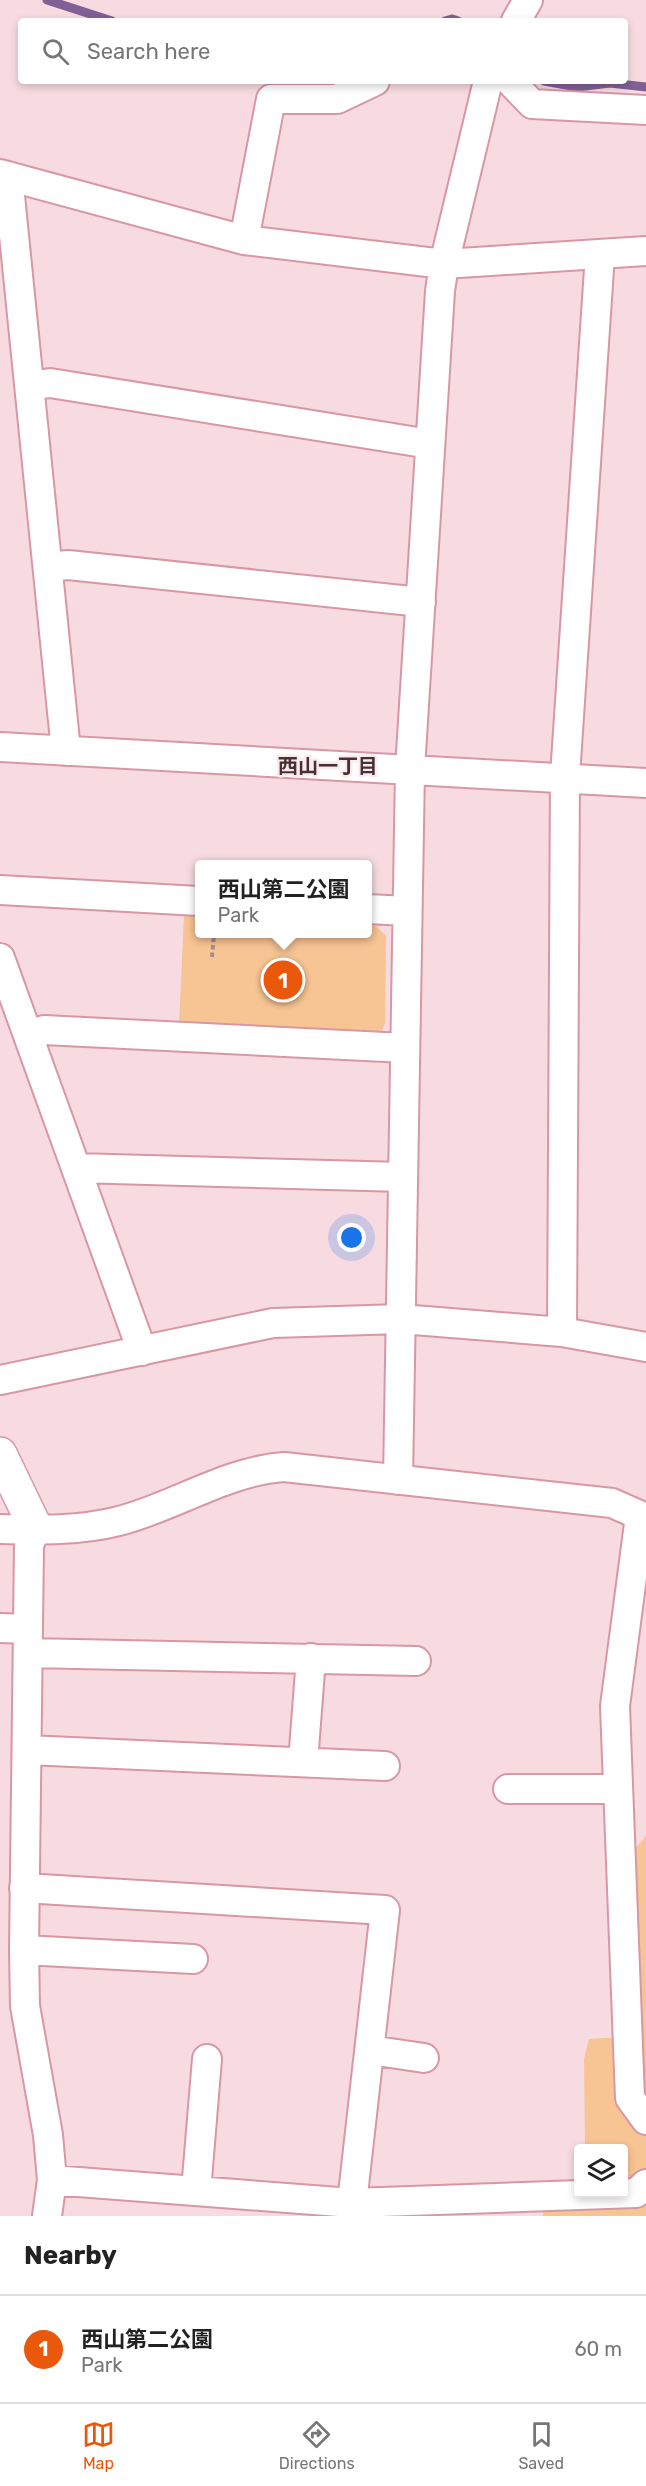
<!DOCTYPE html>
<meta charset="utf-8">
<style>
body{margin:0;font-family:Rubik,"Noto Sans JP",sans-serif;background:#f6f6f6;color:#222}
.controls{position:absolute;right:18px;bottom:18px;display:grid;overflow:hidden;border-radius:6px;box-shadow:0 3px 9px #0003}
.controls button{width:54px;height:54px;display:grid;place-items:center;padding:0;border:0;border-bottom:2px solid #e0e0e0;background:#fff;color:#222;font:30px sans-serif}
.you{position:absolute;left:352px;top:1238px;width:21px;height:21px;margin:-15px;border:4px solid #fff;border-radius:50%;background:#1a73e8;box-shadow:0 0 0 9px #1a73e833}
.badge{display:grid;place-items:center;width:39px;height:39px;border-radius:50%;background:#ea580c;color:#fff;font-size:20px;font-weight:700}
.pin{position:absolute;translate:-50% -50%;border:3px solid #fff;box-shadow:0 2px 6px #0006}
.popup{position:absolute;left:195px;top:860px;width:177px;height:78px;box-sizing:border-box;display:grid;place-content:center;border-radius:6px;background:#fff;filter:drop-shadow(0 2px 4px #0005);font-size:20px;white-space:nowrap;color:#767676}
.popup b{font-size:22px;color:#222}
.popup::after{content:'';position:absolute;left:50%;top:100%;margin-left:-12px;border:12px solid transparent;border-top-color:#fff}
.list{margin:0;padding:0;list-style:none}
h2{display:flex;justify-content:space-between;align-items:center;height:78px;margin:0;padding:0 24px;font-size:26px}
h2 small{font-size:20px;font-weight:400;color:#767676}
.list li{display:grid;grid-template-columns:39px 1fr auto;gap:18px;align-items:center;box-sizing:border-box;height:108px;padding:0 24px;border-top:2px solid #e0e0e0}
.list b{display:block;font-size:22px;white-space:nowrap}
.list p{margin:0;font-size:20px;white-space:nowrap;color:#767676}
.list em{font-size:20px;font-style:normal;color:#767676}
.icon{flex:none;width:33px;height:33px;fill:none;stroke:currentColor;stroke-width:2;stroke-linecap:round;stroke-linejoin:round}
.map{position:relative;flex:none;width:646px;height:2216px;overflow:hidden}
.search{position:absolute;background:#fff;box-shadow:0 3px 9px #0003;left:18px;right:18px;top:18px;height:66px;display:flex;align-items:center;gap:15px;box-sizing:border-box;padding:0 21px;border-radius:6px;color:#767676;font-size:22px}
.sheet{height:186px;background:#fff}
nav{display:flex;justify-content:space-around;align-items:center;box-sizing:border-box;height:84px;border-top:2px solid #e0e0e0;background:#fff;font-size:16px;color:#767676}
nav a{display:grid;justify-items:center;gap:3px}
nav .on{color:#ea580c}
.map>svg:first-child{display:block}
.green{fill:#f7c493}
.lines{fill:none;stroke-linecap:round;stroke-linejoin:round}
.stream{stroke:#805f96;stroke-width:9}
.minor-casing{stroke:#d897a5;stroke-width:32}
.tertiary-casing{stroke:#d897a5;stroke-width:36}
.path{stroke:#a78b91;stroke-width:4;stroke-dasharray:4.5 3;stroke-linecap:butt}
.minor{stroke:#fff;stroke-width:28}
.tertiary{stroke:#fff;stroke-width:33}
.labels{text-anchor:middle;stroke-width:5;stroke-linejoin:round;paint-order:stroke}
.neighbourhood-label{font-size:20px;font-weight:bold;fill:#4a2f35;stroke:#faecee}
</style>
<div class="map">
<svg width="646" height="2216" viewBox="0 0 646 2216">
<rect width="100%" height="100%" fill="#f7dbe0"/>
<path class="green" d="M184 915 199 916V934H367V925L376 926 386 936 385 1024 381 1032 179 1026Z
M646 1836V2216H543L544 2207 588 2211 587 2194H624V2148H585L584 2059 589 2039 640 2036 634 1850Z"/>
<g class="lines">
<path class="stream" d="M47 0 112 21
M445 21 452 19 458 21
M544 81 577 87 610 83 646 87"/>
<defs>
<path id="minor" d="M516 21 528 0
M510 81 532 104 646 110
M0 174 244 240 444 264 646 251
M8 176 66 751
M244 240 271 99H337L375 81
M30 386 50 383 430 444
M48 567 68 565 421 602
M0 747 646 783
M0 890 199 901
M367 909 407 911
M0 958 142 1351
M29 1035 44 1030 405 1048
M76 1168 403 1177
M562 1332 565 776 600 254
M0 1380 273 1323 401 1319 562 1332 646 1347
M398 1480 410 769 440 291 444 264 488 81
M640 1516 615 1706 630 2098 646 2120
M0 1529C39 1530 80 1531 119 1521 174 1507 226 1471 284 1467L612 1503 646 1518
M36 1529 29 1545 24 1950 25 2006 48 2135 52 2180 47 2216
M0 1628 28 1629
M28 1653 416 1661
M27 1750 385 1766
M303 1762 311 1658
M508 1789H618
M24 1888 385 1910 352 2203
M24 1950 193 1959
M370 2050 424 2058
M52 2180 352 2203 636 2193 646 2184
M196 2191 207 2059"/>
<path id="tertiary" d="M0 1454 36 1529"/>
</defs>
<use href="#minor" class="minor-casing"/>
<use href="#tertiary" class="tertiary-casing"/>
<path class="path" d="M212 957 214 934"/>
<use href="#minor" class="minor"/>
<use href="#tertiary" class="tertiary"/>
</g>
<g class="labels">
<g class="neighbourhood-label">
<text x="328" y="773">西山一丁目</text>
</g>
</g>
</svg>
<div class="controls">
<button><svg class="icon" aria-label="layers" viewBox="0 0 24 24"><path d="M12 4l9 5-9 5-9-5zM3 14l9 5 9-5"/></svg></button>
</div>
<div class="you"></div>
<div class="pin badge" style="left:283px;top:980px">1</div>
<div class="popup"><b>西山第二公園</b>Park</div>
<div class="search"><svg class="icon" aria-label="search" viewBox="0 0 24 24"><circle cx="10" cy="10" r="6"/><path d="M15 15l6 6"/></svg>Search here</div>
</div>
<section class="sheet">
<h2>Nearby<small></small></h2>
<ul class="list">
<li><span class="badge">1</span><div><b>西山第二公園</b><p>Park</p></div><em>60 m</em></li>
</ul>
</section>
<nav>
<a class="on"><svg class="icon" aria-label="map" viewBox="0 0 24 24"><path d="M3 6l6-2 6 2 6-2v14l-6 2-6-2-6 2zM9 4v14M15 6v14"/></svg>Map</a>
<a><svg class="icon" aria-label="directions" viewBox="0 0 24 24"><path d="M12 3l9 9-9 9-9-9zM9 14v-3h6M13 9l2 2-2 2"/></svg>Directions</a>
<a><svg class="icon" aria-label="saved" viewBox="0 0 24 24"><path d="M7 4h10v16l-5-4-5 4z"/></svg>Saved</a>
</nav>
